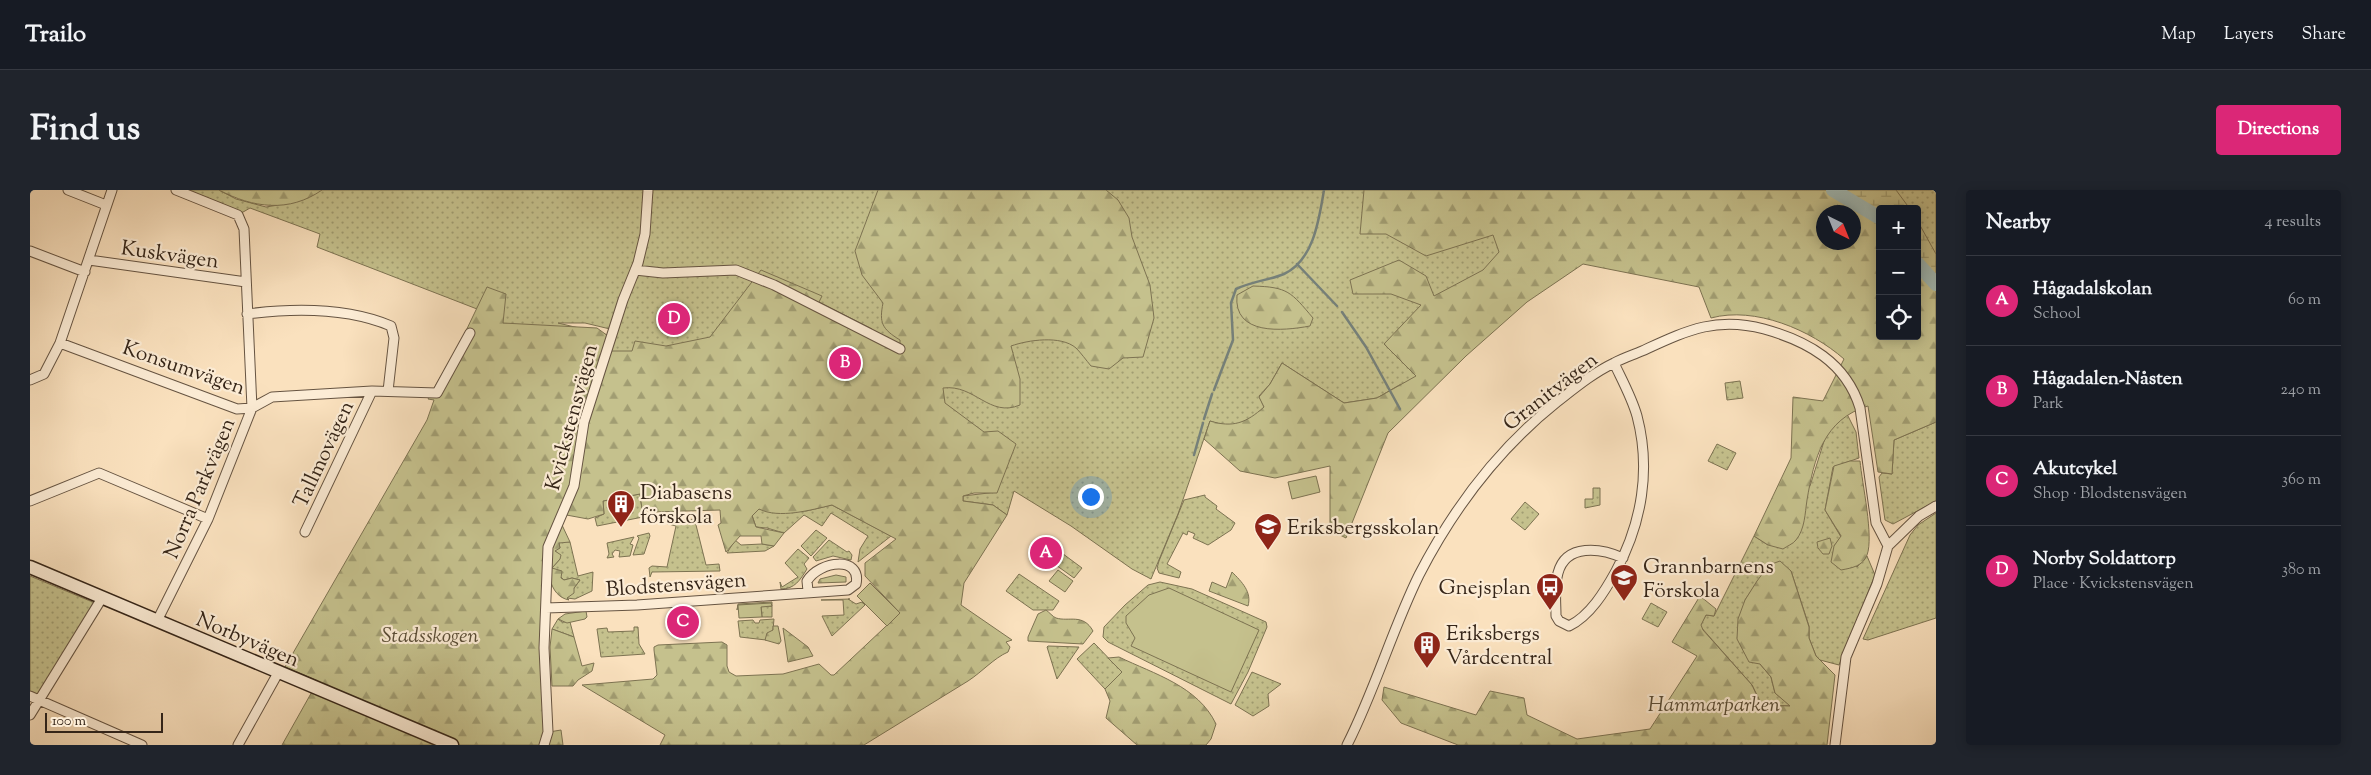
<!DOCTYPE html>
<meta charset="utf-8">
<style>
body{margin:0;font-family:"Sorts Mill Goudy",serif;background:#20242c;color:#f1f3f6}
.controls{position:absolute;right:15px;top:15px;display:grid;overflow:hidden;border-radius:5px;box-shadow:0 2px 12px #0003}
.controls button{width:45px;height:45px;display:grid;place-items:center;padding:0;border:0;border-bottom:1px solid #363941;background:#171b24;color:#f1f3f6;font:25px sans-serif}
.compass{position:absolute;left:1786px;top:15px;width:45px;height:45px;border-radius:50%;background:#171b24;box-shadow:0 2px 12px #0003;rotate:137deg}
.scale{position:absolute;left:15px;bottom:12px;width:118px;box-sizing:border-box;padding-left:5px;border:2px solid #352518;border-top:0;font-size:14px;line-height:18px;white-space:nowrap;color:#352518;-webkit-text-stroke:4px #fcecd5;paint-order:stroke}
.you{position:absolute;left:1060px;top:306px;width:18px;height:18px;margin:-12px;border:4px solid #fff;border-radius:50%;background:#1a73e8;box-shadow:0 0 0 8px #1a73e833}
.badge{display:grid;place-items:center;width:32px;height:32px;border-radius:50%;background:#db2777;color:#fff;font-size:16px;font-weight:700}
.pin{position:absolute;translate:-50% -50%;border:2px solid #fff;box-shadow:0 1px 5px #0006}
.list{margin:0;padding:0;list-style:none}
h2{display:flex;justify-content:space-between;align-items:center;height:65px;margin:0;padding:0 20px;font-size:21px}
h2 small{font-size:16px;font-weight:400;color:#9ea1a6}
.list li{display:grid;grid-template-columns:32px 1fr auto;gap:15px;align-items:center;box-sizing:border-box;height:90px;padding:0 20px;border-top:1px solid #363941}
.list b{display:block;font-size:19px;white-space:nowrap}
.list p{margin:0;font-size:16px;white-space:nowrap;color:#9ea1a6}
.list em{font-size:16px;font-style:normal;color:#9ea1a6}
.icon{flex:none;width:28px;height:28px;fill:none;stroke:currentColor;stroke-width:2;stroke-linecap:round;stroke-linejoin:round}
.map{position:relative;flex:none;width:1906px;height:555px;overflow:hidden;border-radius:5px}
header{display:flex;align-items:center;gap:30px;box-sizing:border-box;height:70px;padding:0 25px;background:#171b24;border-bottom:1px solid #363941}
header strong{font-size:24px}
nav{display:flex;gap:28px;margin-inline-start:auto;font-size:18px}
.intro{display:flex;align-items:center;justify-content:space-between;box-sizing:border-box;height:120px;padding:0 30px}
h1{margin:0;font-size:35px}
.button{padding:12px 22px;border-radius:5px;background:#db2777;color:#fff;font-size:18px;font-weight:700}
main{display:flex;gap:30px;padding:0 30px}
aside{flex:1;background:#171b24;border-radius:5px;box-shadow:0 2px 12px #0003}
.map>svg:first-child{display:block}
.grass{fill:url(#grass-dots);stroke:#7d7352;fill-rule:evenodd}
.forest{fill:url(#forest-firs);stroke:#7d7352;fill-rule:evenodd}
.wetland{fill:url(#wetland-marsh);stroke:#7d7352}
.garden{fill:#c5c18d;stroke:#7d7352}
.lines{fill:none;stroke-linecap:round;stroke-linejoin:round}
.stream{stroke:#768079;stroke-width:2.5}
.river{stroke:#a1bcb9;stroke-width:14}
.street-casing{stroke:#665442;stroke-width:11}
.secondary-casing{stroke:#352518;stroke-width:15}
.street{stroke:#fcecd5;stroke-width:9}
.secondary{stroke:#fcecd5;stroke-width:12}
.labels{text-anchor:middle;stroke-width:4.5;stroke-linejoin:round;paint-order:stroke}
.street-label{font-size:21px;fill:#352518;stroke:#fcecd5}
.poi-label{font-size:21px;fill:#352518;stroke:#fcecd5;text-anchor:start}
.park-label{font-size:21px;font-style:italic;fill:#594c35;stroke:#fcecd5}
</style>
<header>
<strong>Trailo</strong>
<nav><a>Map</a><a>Layers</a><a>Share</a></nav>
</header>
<div class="intro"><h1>Find us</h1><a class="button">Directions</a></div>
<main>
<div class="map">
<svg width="1906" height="555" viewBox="0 0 1906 555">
<defs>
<pattern id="grass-dots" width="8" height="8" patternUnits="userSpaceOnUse" patternTransform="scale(1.25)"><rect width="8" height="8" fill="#c5c18d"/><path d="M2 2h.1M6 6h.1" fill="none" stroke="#a19d72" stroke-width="1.8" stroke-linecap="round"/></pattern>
<pattern id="forest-firs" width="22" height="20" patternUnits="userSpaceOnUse" patternTransform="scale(1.25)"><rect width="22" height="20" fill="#c5c18d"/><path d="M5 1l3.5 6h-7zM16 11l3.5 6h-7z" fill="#a19d72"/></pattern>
<pattern id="wetland-marsh" width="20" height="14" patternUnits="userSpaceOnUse" patternTransform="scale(1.25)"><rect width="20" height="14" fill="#c5c18d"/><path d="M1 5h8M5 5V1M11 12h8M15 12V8" fill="none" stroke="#a19d72"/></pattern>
</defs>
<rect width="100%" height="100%" fill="#fae1be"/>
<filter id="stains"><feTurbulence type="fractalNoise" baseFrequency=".004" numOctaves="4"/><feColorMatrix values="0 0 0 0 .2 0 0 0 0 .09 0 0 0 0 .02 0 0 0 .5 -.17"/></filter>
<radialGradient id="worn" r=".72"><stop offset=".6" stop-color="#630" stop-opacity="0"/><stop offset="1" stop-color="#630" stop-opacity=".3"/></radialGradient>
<path class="grass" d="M146 0H189L206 9 236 17 248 15 208 0H1906V138L1887 130V19H1850V118L1601 43 1459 127 1389 206 1371 194 1347 208 1314 213 1252 173 1240 194 1229 206 1234 217 1224 227 1210 233 1196 236 1180 231 1148 324 1121 389 1102 379 1041 336 984 301 977 325 963 315 933 311V306L967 302 601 244 447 119 287 57 290 44 220 18 208 25ZM1794 22H1824V52H1794ZM555 133 580 139 578 145 528 133Z
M1710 191 1713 208 1697 210 1695 193Z
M1817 224 1826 242 1829 268 1803 277 1795 320 1811 347 1804 356 1827 377 1837 366 1845 385 1809 475 1790 470 1786 466 1779 448V436L1761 381 1739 375 1715 410 1730 474 1741 487 1745 503 1761 516 1732 515 1722 495 1670 436 1676 425 1684 426 1724 346 1738 355 1780 296 1795 248 1804 235Z
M1906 232V311L1863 334 1855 330 1849 287 1852 283 1862 284 1864 250Z
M1687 254 1706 263 1697 280 1678 271Z
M1563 298H1570V315L1555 318V309H1563Z
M610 304 613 327 567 336 565 328 574 324 573 311Z
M1175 305V307L1187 316 1186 319 1205 333 1201 340 1178 355 1163 348 1165 344 1158 341 1157 345 1153 343 1137 374 1151 382 1149 388 1129 383 1127 378 1129 371 1154 310Z
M1495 312 1509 324 1495 340 1481 329Z
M802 315 861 346 828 372 830 359 838 346 801 323 792 336 774 325 754 343 737 338 726 337 722 325 729 319 776 321Z
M1906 323V428L1838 450 1833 449 1880 345 1888 335Z
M677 328 665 331 676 375 689 374 690 381 622 382 620 387 619 378 622 376 637 377 646 336 631 332Z
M786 340 797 348 781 366 771 356Z
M619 343 620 346 614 364 603 365 609 348 607 346Z
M604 347 600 354 603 355 600 366 589 367 590 361 585 360 582 364 584 367 577 368 579 364 577 353Z
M1013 349 1052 378 1044 388 1005 360Z
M705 350 711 355 732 354 744 356 735 361 697 363Z
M799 350 817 362 819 361 822 365 821 370 803 366 786 371 783 367Z
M531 351 540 352 548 386 563 382 562 401 545 409 537 408 550 390 542 388 534 390 522 378 530 369 525 360 530 358 529 353Z
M768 359 779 368 774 374 777 379C770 390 765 399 751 399L750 392 752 397 768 387 755 373Z
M989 384 1029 411 1023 420H1003L976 401Z
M0 386 65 413 9 511 0 506Z
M1130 392 1162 399 1236 432 1237 437 1218 482 1201 514 1078 452 1073 447 1074 437 1095 415 1118 395Z
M818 409 826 414 832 412 835 415 802 446 792 426 814 425 813 410H791L820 409Z
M742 412V427H732L731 416H742L708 415 707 420 708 414Z
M1621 413 1637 422 1628 437 1612 429Z
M528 429 532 432H540L544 447 522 439Z
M744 429 743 440 736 450 710 447 708 431 723 430 725 433H729L730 430Z
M604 437H608L609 454 615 464 571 467 567 439 577 438 578 442 604 441Z
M1064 453 1092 482 1075 499 1047 469Z
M1018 456 1049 457 1027 489 1017 457Z
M1222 482 1251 494 1238 504 1239 516 1223 526 1205 515Z"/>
<path class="forest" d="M189 0H292C259 23 223 18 189 0Z
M848 0H1076L1088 10 1099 28 1102 47 1120 95 1124 128 1113 167 1093 168 1079 179 1061 176C1056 170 1051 163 1046 158 1031 145 998 150 981 156L990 189V215C959 228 945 194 913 198L915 213 954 242 968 241 986 254 967 303H944L933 306V311L963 315 977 325 934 393 931 415 982 450 976 452 980 457 978 462C964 468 952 482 938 491L834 555H630L635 545 552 495 623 489 627 485 624 460V457L628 455 692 452 697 455V476L699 482 706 486 753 484 789 474 801 485H804L870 423 835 386V373L866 349 802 315C781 320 749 329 729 319L722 326 726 337 754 343 744 356 732 354 731 346H710L696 362 688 335 691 333 690 320 622 322 612 319 610 304 573 311 574 324 558 329 531 324 516 376 519 542 531 540 533 555H252L288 491 255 477 397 230 404 210 398 209 433 147 457 97 476 104 473 133 567 138 578 146V161H602L605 151 636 156 680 147 731 80 792 106 789 112 842 139 839 146 870 159V150C852 139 849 133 853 113L832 85 825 61Z
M1334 0H1803L1850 28V146H1887V73L1906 94V232L1864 250 1862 284 1848 282 1838 216C1794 229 1784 268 1777 310 1775 323 1775 339 1766 350 1763 354 1757 356 1753 359L1738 355 1724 346 1761 268 1763 207 1793 211 1814 169C1781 140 1725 116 1681 128L1669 97 1553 74 1497 112 1436 166 1358 243 1316 348 1300 340V276L1245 288 1210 281 1174 249 1180 231C1203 238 1216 233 1234 217L1229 207 1240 194 1252 173 1314 213 1347 208 1386 186 1354 154 1391 115 1361 104H1323L1320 90 1369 70 1396 86 1404 106 1453 80 1469 62 1463 45 1396 66 1356 44H1330ZM1794 22H1824V52H1794Z
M1223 96C1258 97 1261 102 1283 128L1280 136C1253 141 1203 146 1207 105Z
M1820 271H1830C1832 293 1844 347 1837 365 1833 376 1822 378 1811 380L1801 372 1804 356 1811 346 1795 320 1804 276Z
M532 335 540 352 529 353 530 358 525 361 531 365 530 369 522 378 532 381 531 388 534 390 542 388 550 390 544 398V403L537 408 539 410C518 406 516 377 521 360 523 352 528 343 532 335Z
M1800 348 1802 356 1799 364H1793L1788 358 1787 352Z
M1750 371 1761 381 1779 437V448L1786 466 1805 485 1797 555H1428L1371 533 1352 510 1354 497 1446 525 1460 501 1494 508 1497 525 1547 549 1620 539 1667 466 1642 452 1670 406 1686 419 1684 426 1676 425 1671 435 1673 440 1722 495 1731 515 1760 516 1745 503 1741 487 1730 474 1719 472 1707 449 1708 429 1715 410 1727 391 1739 375Z
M1202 382C1212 392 1222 402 1218 416L1179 401 1182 392 1196 398Z
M806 385 816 387V392L788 393 790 389Z
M1016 420C1019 422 1023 427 1026 428 1039 432 1053 423 1063 441L1053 454 998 451V447L1008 424Z
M556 421 557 427 555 429 537 433 528 429 535 424Z
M743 436H748L751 451 749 454 735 450 737 443 743 440Z
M753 438 778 457 783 466 758 472Z
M522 439 544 447 552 476 564 473 562 481 548 490 543 496H522L520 457Z
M1089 467C1124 484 1168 496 1186 534L1181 549 1176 555H1107L1076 528 1080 511 1075 499 1092 482 1078 468Z"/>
<path class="wetland" d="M1803 0H1866L1880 19H1850V28Z
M1887 30 1906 64V94L1887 73Z"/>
<path class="garden" d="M1286 286 1290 302 1262 309 1258 292Z
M1028 380 1043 391 1035 402 1019 391Z
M840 393 870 423 857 436 827 406Z
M1139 398 1229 440 1201 502 1101 456 1105 448 1096 433V426L1119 405Z
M741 413 742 416 731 417 732 427 709 428 708 415Z"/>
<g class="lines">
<path class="stream" d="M1267 74 1307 116
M1312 122 1336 157 1370 219
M1184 200 1203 150 1201 113 1206 99C1223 91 1240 90 1254 84 1284 70 1289 29 1294 0
M1174 229 1182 204
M1164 265 1173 233"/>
<path class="river" d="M1803 0 1850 28
M1887 73 1906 94"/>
<defs>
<path id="street" d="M38 0 76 15
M0 61 55 82
M59 70 216 92
M605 80 633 83 706 80 744 95 870 159
M217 124C264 118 316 117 361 136L364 148 358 201
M30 153 82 0
M1584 173C1592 190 1602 208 1607 226 1621 279 1612 333 1586 381 1575 401 1560 426 1539 436L1529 431 1526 426C1526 412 1524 397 1528 383 1536 353 1571 358 1593 368
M0 190 14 184 30 153 207 219 222 218 242 207 342 201 407 203 440 143
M0 311 69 283 178 329
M275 342 342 201
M516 418 607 415 818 400 826 394C832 366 790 370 777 391L778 401
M127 431 178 329 222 218 214 39 208 25 146 0
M0 506 112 555
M0 525 72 408
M208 555 248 483
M514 555 518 542 514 458 518 357 544 296 554 232 593 110 608 73 615 44 618 0
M1317 555C1345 500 1362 440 1389 385 1424 317 1468 259 1527 212 1545 198 1563 183 1584 173 1593 168 1603 165 1612 161 1656 141 1685 126 1734 139 1777 151 1816 172 1830 218L1846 333 1858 356
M1805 555 1816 467 1847 394 1858 356 1889 326 1906 316"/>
<path id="secondary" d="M0 377 422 555"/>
</defs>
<use href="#street" class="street-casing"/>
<use href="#secondary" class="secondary-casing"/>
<use href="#street" class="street"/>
<use href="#secondary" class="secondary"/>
</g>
<defs>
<symbol id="building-pin" viewBox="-11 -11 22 30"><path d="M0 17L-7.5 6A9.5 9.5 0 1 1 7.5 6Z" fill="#8f2418" stroke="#fcecd5"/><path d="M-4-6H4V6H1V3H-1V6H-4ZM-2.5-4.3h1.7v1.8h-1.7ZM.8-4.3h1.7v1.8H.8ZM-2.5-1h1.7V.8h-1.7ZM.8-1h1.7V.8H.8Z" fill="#fff"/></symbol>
<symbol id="school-pin" viewBox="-11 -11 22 30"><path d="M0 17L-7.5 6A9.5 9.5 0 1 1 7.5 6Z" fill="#8f2418" stroke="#fcecd5"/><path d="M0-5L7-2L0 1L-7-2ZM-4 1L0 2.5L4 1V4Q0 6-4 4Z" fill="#fff"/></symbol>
<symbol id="bus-pin" viewBox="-11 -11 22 30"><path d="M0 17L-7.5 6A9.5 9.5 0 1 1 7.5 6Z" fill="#8f2418" stroke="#fcecd5"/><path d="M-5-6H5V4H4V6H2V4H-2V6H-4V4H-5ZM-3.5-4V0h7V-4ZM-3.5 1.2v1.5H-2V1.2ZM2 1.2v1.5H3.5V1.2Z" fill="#fff"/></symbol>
</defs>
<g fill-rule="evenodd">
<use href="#building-pin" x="575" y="298" width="32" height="43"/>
<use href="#school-pin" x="1222" y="321" width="32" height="43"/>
<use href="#school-pin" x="1578" y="372" width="32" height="43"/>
<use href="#bus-pin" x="1504" y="381" width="32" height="43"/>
<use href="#building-pin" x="1381" y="439" width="32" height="43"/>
</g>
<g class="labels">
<g class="street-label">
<text transform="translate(140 64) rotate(8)" y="7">Kuskvägen</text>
<text transform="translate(154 177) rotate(19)" y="7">Konsumvägen</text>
<text transform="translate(1520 201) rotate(-38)" y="7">Granitvägen</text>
<text transform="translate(541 227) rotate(-75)" y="7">Kvickstensvägen</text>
<text transform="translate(293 264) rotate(-65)" y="7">Tallmovägen</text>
<text transform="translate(169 298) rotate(-67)" y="7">Norra Parkvägen</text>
<text transform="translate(646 394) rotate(-4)" y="7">Blodstensvägen</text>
<text transform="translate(218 449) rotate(23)" y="7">Norbyvägen</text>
</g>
<g class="poi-label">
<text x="610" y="309">Diabasens<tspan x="610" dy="24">förskola</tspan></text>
<text x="1257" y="344">Eriksbergsskolan</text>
<text x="1613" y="383">Grannbarnens<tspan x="1613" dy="24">Förskola</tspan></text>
<text x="1501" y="404" text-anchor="end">Gnejsplan</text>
<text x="1416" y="450">Eriksbergs<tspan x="1416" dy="24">Vårdcentral</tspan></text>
</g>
<g class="park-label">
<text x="400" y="452">Stadsskogen</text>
<text x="1684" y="521">Hammarparken</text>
</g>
</g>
<rect width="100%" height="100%" filter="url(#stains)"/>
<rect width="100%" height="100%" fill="url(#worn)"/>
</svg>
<div class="controls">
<button>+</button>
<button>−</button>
<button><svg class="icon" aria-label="locate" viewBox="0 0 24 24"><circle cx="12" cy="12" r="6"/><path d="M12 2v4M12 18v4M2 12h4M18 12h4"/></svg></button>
</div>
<svg class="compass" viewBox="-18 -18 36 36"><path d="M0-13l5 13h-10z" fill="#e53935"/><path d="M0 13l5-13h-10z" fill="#9ea1a6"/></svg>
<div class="scale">100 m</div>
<div class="you"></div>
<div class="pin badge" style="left:1016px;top:363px">A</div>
<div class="pin badge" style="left:815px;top:173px">B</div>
<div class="pin badge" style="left:653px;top:432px">C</div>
<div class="pin badge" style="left:644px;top:129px">D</div>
</div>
<aside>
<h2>Nearby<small>4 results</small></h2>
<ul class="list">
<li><span class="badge">A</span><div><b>Hågadalskolan</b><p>School</p></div><em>60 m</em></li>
<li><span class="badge">B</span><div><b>Hågadalen-Nåsten</b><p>Park</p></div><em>240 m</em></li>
<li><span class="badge">C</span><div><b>Akutcykel</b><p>Shop · Blodstensvägen</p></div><em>360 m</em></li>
<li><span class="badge">D</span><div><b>Norby Soldattorp</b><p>Place · Kvickstensvägen</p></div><em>380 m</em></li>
</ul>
</aside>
</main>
